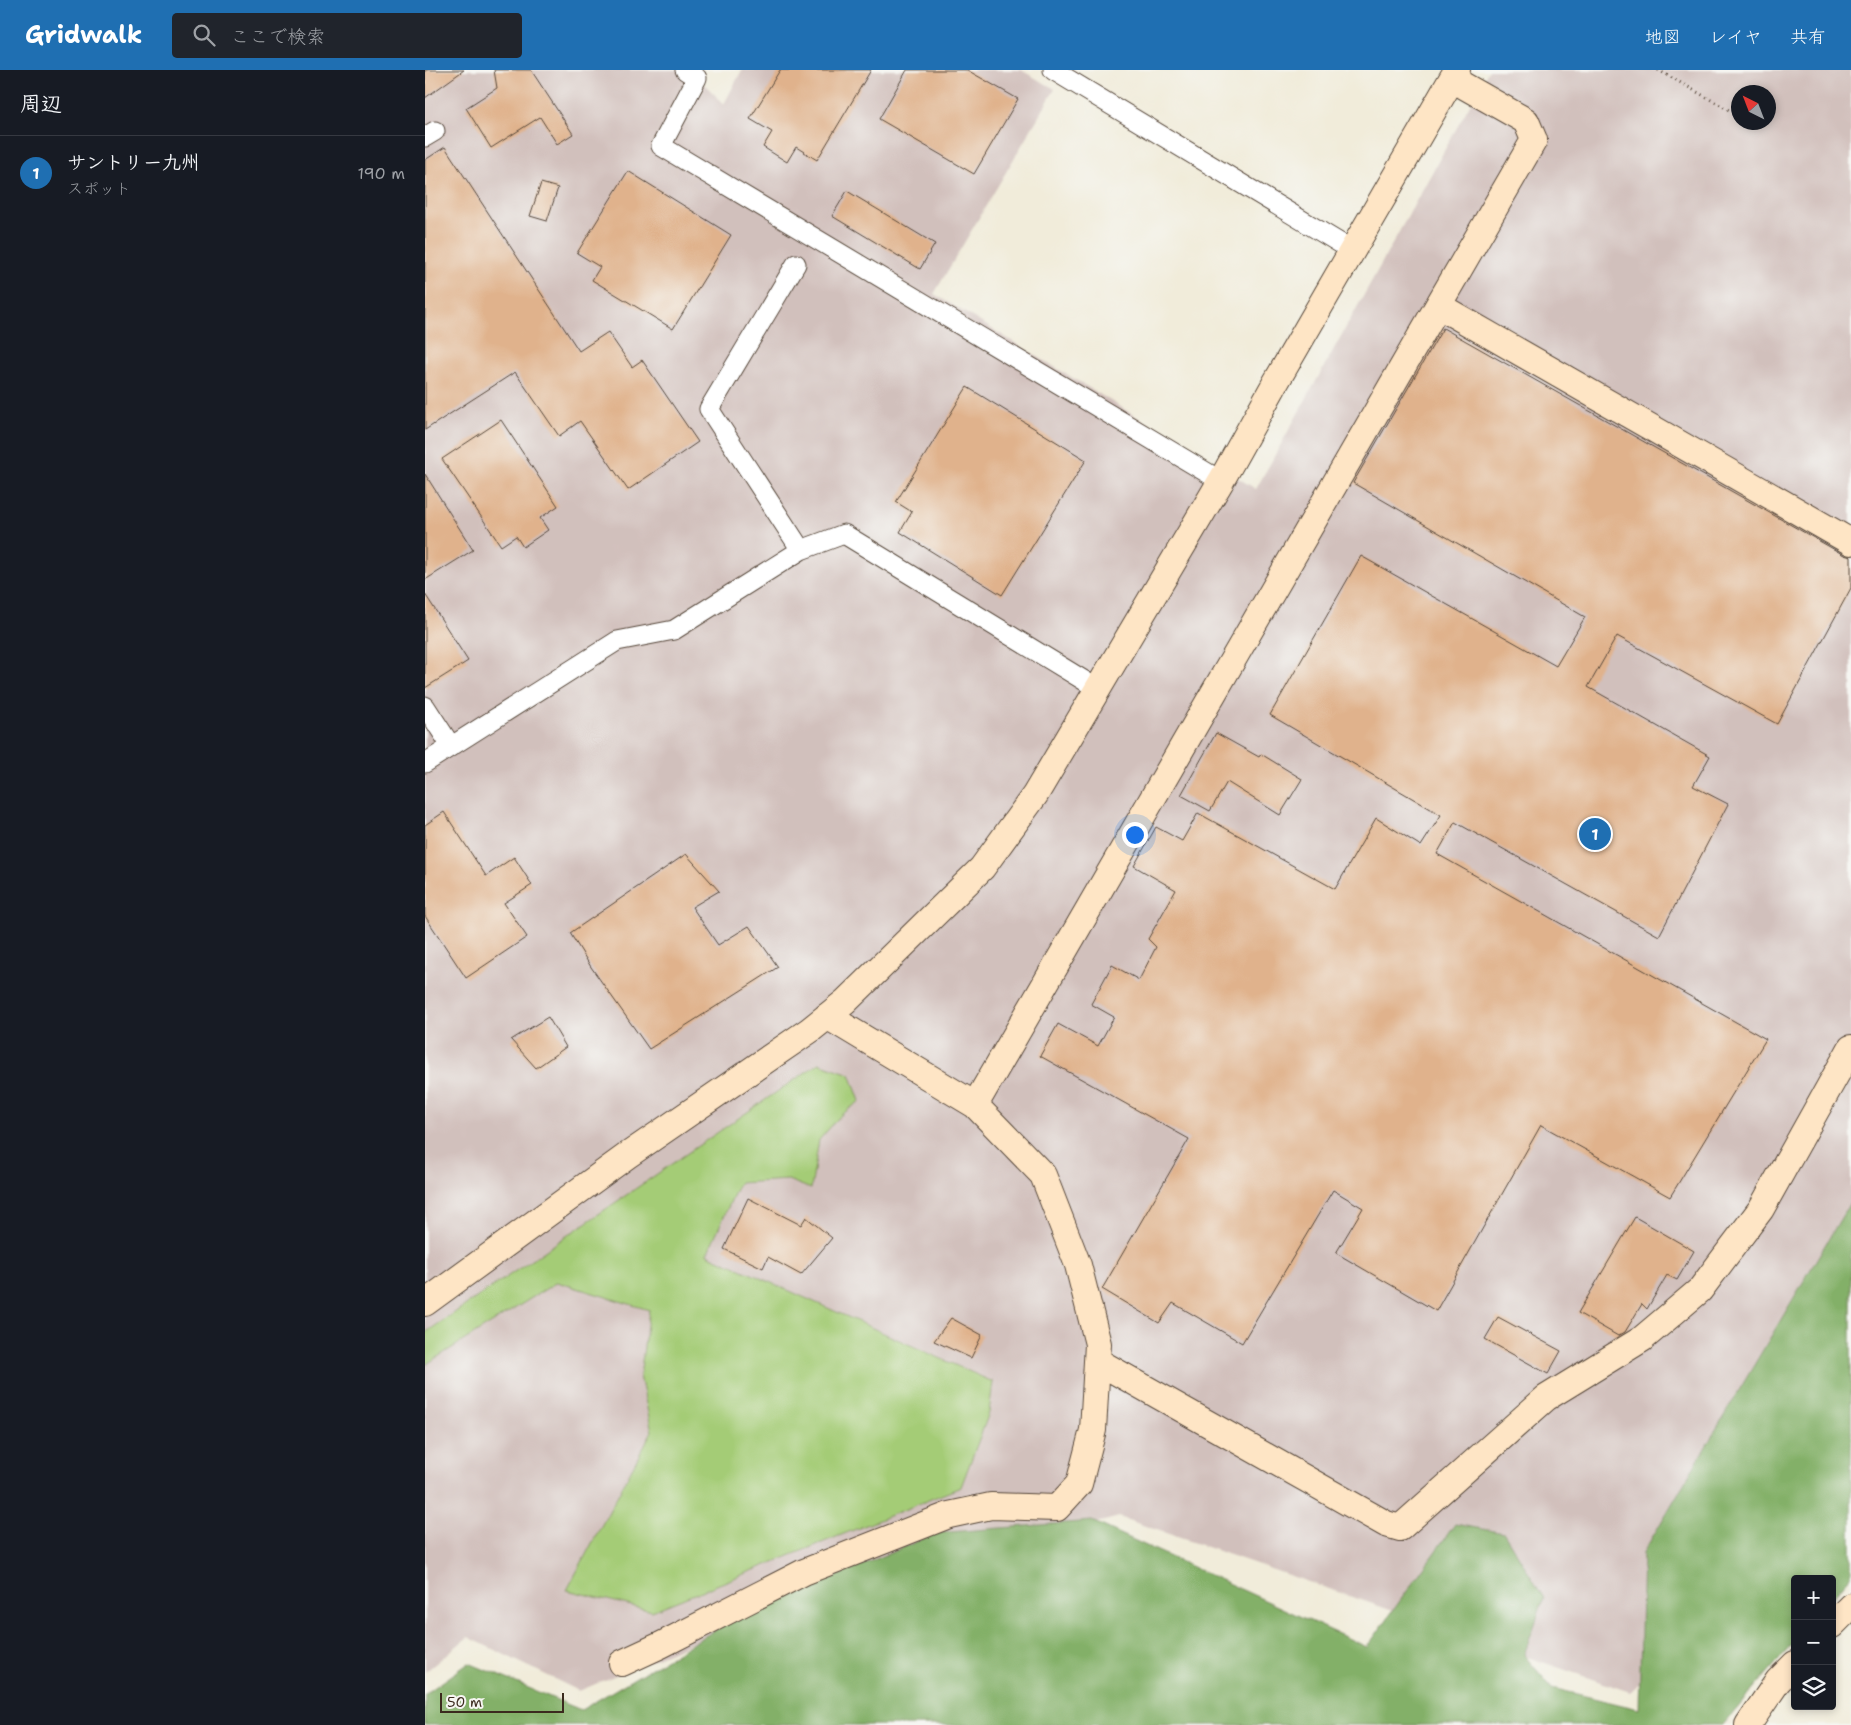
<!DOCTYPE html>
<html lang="ja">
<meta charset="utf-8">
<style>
body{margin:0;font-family:"Shantell Sans","Klee One",sans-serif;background:#20242c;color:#f1f3f6}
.controls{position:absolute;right:15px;bottom:15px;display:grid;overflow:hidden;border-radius:5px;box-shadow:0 2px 8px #0003}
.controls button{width:45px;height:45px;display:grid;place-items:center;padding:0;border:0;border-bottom:1px solid #363941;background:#171b24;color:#f1f3f6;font:25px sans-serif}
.compass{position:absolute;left:1306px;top:15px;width:45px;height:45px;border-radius:50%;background:#171b24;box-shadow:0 2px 8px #0003;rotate:318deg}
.scale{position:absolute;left:15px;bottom:12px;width:124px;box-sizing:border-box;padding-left:5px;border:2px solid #3b2a1e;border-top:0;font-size:14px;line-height:18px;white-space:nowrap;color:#3b2a1e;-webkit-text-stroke:4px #f6f6f2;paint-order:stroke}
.you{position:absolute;left:709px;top:764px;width:18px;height:18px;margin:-12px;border:4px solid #fff;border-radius:50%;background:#1a73e8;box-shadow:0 0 0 8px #1a73e833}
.badge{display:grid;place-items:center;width:32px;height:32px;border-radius:50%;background:#1f6fb2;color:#fff;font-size:16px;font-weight:700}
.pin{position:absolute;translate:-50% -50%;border:2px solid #fff;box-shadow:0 1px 5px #0006}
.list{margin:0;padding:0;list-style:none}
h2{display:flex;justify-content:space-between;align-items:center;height:65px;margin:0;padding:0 20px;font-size:21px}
h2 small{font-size:16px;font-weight:400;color:#9ea1a6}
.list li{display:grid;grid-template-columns:32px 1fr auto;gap:15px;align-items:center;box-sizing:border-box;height:75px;padding:0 20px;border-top:1px solid #363941}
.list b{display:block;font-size:19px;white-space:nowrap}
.list p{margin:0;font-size:16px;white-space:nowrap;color:#9ea1a6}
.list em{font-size:16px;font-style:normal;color:#9ea1a6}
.icon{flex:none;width:28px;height:28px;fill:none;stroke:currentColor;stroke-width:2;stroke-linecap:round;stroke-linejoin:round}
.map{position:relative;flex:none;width:1426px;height:1655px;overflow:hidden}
header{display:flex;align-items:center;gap:30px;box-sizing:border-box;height:70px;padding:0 25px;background:#1f6fb2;color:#fff}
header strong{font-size:24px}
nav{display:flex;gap:28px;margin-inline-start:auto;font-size:18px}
.search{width:350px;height:45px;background:#20242c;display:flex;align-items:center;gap:12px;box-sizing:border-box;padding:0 18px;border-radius:5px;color:#9ea1a6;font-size:19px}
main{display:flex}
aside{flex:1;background:#171b24}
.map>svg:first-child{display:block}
.industrial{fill:#d1c0bc;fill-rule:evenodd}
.green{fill:#a4cc76;stroke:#707b4a}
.forest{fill:#83b067;stroke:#5f6d42}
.building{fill:#e0b28c}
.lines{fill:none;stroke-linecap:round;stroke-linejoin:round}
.street-casing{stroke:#56473a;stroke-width:21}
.secondary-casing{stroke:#56473a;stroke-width:28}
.path{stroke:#56473a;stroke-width:3;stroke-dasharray:1 4;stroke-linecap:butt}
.street{stroke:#fff;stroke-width:19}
.secondary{stroke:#fee5c5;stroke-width:26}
</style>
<header>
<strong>Gridwalk</strong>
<div class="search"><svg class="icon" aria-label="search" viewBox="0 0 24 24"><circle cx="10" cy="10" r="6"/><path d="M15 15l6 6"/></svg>ここで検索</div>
<nav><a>地図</a><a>レイヤ</a><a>共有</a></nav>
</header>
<main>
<aside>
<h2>周辺<small></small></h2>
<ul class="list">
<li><span class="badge">1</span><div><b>サントリー九州</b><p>スポット</p></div><em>190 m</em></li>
</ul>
</aside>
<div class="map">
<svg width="1426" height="1655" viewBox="0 0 1426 1655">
<rect width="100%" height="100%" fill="#f6f6f2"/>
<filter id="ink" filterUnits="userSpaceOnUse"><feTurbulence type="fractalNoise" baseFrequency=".02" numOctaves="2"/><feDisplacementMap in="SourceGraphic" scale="10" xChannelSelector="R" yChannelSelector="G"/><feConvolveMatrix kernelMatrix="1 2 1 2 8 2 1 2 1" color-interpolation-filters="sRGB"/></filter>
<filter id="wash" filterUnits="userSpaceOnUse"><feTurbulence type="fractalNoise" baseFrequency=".0096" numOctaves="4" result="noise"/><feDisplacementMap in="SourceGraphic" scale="20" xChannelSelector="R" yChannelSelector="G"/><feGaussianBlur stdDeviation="1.12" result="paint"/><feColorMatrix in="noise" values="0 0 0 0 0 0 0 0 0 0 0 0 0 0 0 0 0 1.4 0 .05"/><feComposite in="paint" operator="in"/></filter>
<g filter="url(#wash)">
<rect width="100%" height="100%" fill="#f1ecda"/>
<path class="industrial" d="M0 0H265L299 34 317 0H596L630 19 509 224 831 419 1064 0H1426V1418L1205 1622 694 1447 342 1541 154 1621 43 1567 0 1602ZM1314 22H1344V52H1314Z"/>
<path class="green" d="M394 993 425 1004 435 1031 416 1045 394 1070 386 1119 363 1110 314 1113 282 1184 568 1312 564 1343 536 1417 227 1541 142 1520 227 1361 215 1306 224 1240 132 1212 0 1295V1263Z"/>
<path class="forest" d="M1426 1131V1506L1407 1528V1509H1370V1571L1298 1655H0V1624L44 1593 156 1640 302 1553 512 1463 667 1451 942 1577 1030 1454 1079 1463 1119 1528 1099 1585 1127 1618 1214 1639 1218 1483Z"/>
<g id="blocks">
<path class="building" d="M0 0H39L0 28Z
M69 0H106L148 64 132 74 115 47 66 78 41 38 72 18Z
M355 0H446L392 90 371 77 362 92 338 77 347 62 325 49Z
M482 0H542L593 29 549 104 454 49Z
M20 77 154 281 183 262 207 297 217 290 273 372 203 420 155 351 134 366 90 302 0 360V90Z
M203 101 306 165 248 259 167 210 175 197 152 183Z
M116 113 133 118 122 151 105 146Z
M422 121 510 174 495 199 407 146Z
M1018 258 1419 485 1426 487V518L1352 654 1192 566 1163 617 1285 686 1268 716 1303 734 1234 866 1030 752 1012 784 1341 969 1245 1127 1116 1055 1011 1241 911 1183 938 1138 908 1120 817 1273 748 1233 734 1253 677 1219 764 1069 615 986 633 954 673 976 689 947 666 934 687 895 714 910 731 877 723 869 751 820 709 796 731 757 757 771 773 743 910 819 951 748 996 776 1016 745 845 645 936 486 1131 596 1160 547 928 413Z
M542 317 661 390 577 525 475 462 487 442 471 432Z
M76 350 133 436 115 448 123 460 98 477 91 466 76 476 17 389Z
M0 404 48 480 0 510Z
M0 524 43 591 0 618Z
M791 663 834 687 836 684 877 709 855 745 802 712 785 741 756 725Z
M19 742 61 806 89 787 107 815 79 833 102 867 41 908 0 846V755Z
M261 784 294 821 267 837 293 875 324 856 353 897 224 979 166 897 145 863Z
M123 947 141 977 111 998 86 970Z
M323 1128 376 1155 381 1147 407 1168 376 1205 343 1187 338 1198 299 1179Z
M1210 1147 1269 1181 1252 1210 1242 1205 1222 1239 1217 1234 1200 1262 1193 1266 1153 1243Z
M1073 1247 1136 1281 1123 1304 1060 1269Z
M526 1248 557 1265 546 1288 509 1271Z"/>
</g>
</g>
<g filter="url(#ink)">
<use href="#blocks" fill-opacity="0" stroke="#56473a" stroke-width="1"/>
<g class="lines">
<defs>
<path id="street" d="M260 0 272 8 236 76 796 411
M628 0 928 181
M0 67 10 61
M371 194 284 339 376 480
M0 636 26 676
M0 693 192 571 249 560 376 480 419 464 673 619"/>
<path id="secondary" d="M1014 236 1426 472
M550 1035 1109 70 1101 51 1027 9
M0 1233 203 1085 385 960 420 932 557 798 610 725 796 411 851 312 1032 0
M672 1291 961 1454 975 1458 1121 1328 1217 1269 1275 1220 1336 1139 1426 978
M1407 1555 1426 1536
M197 1593 236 1575 379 1502 524 1445 566 1436 632 1438 654 1414 668 1360 673 1274 653 1195 618 1105 550 1035 402 946
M1323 1655 1353 1611 1370 1594"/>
</defs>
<use href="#street" class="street-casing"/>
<use href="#secondary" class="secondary-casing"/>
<path class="path" d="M1233 0 1304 40"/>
<use href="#street" class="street"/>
<use href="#secondary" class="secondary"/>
</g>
</g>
</svg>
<div class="controls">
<button>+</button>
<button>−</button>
<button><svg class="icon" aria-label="layers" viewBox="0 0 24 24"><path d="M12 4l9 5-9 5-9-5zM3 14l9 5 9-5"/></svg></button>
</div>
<svg class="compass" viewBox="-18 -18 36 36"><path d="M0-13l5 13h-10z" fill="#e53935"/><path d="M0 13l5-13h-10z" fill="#9ea1a6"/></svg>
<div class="scale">50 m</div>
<div class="you"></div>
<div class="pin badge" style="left:1170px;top:764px">1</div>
</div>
</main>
